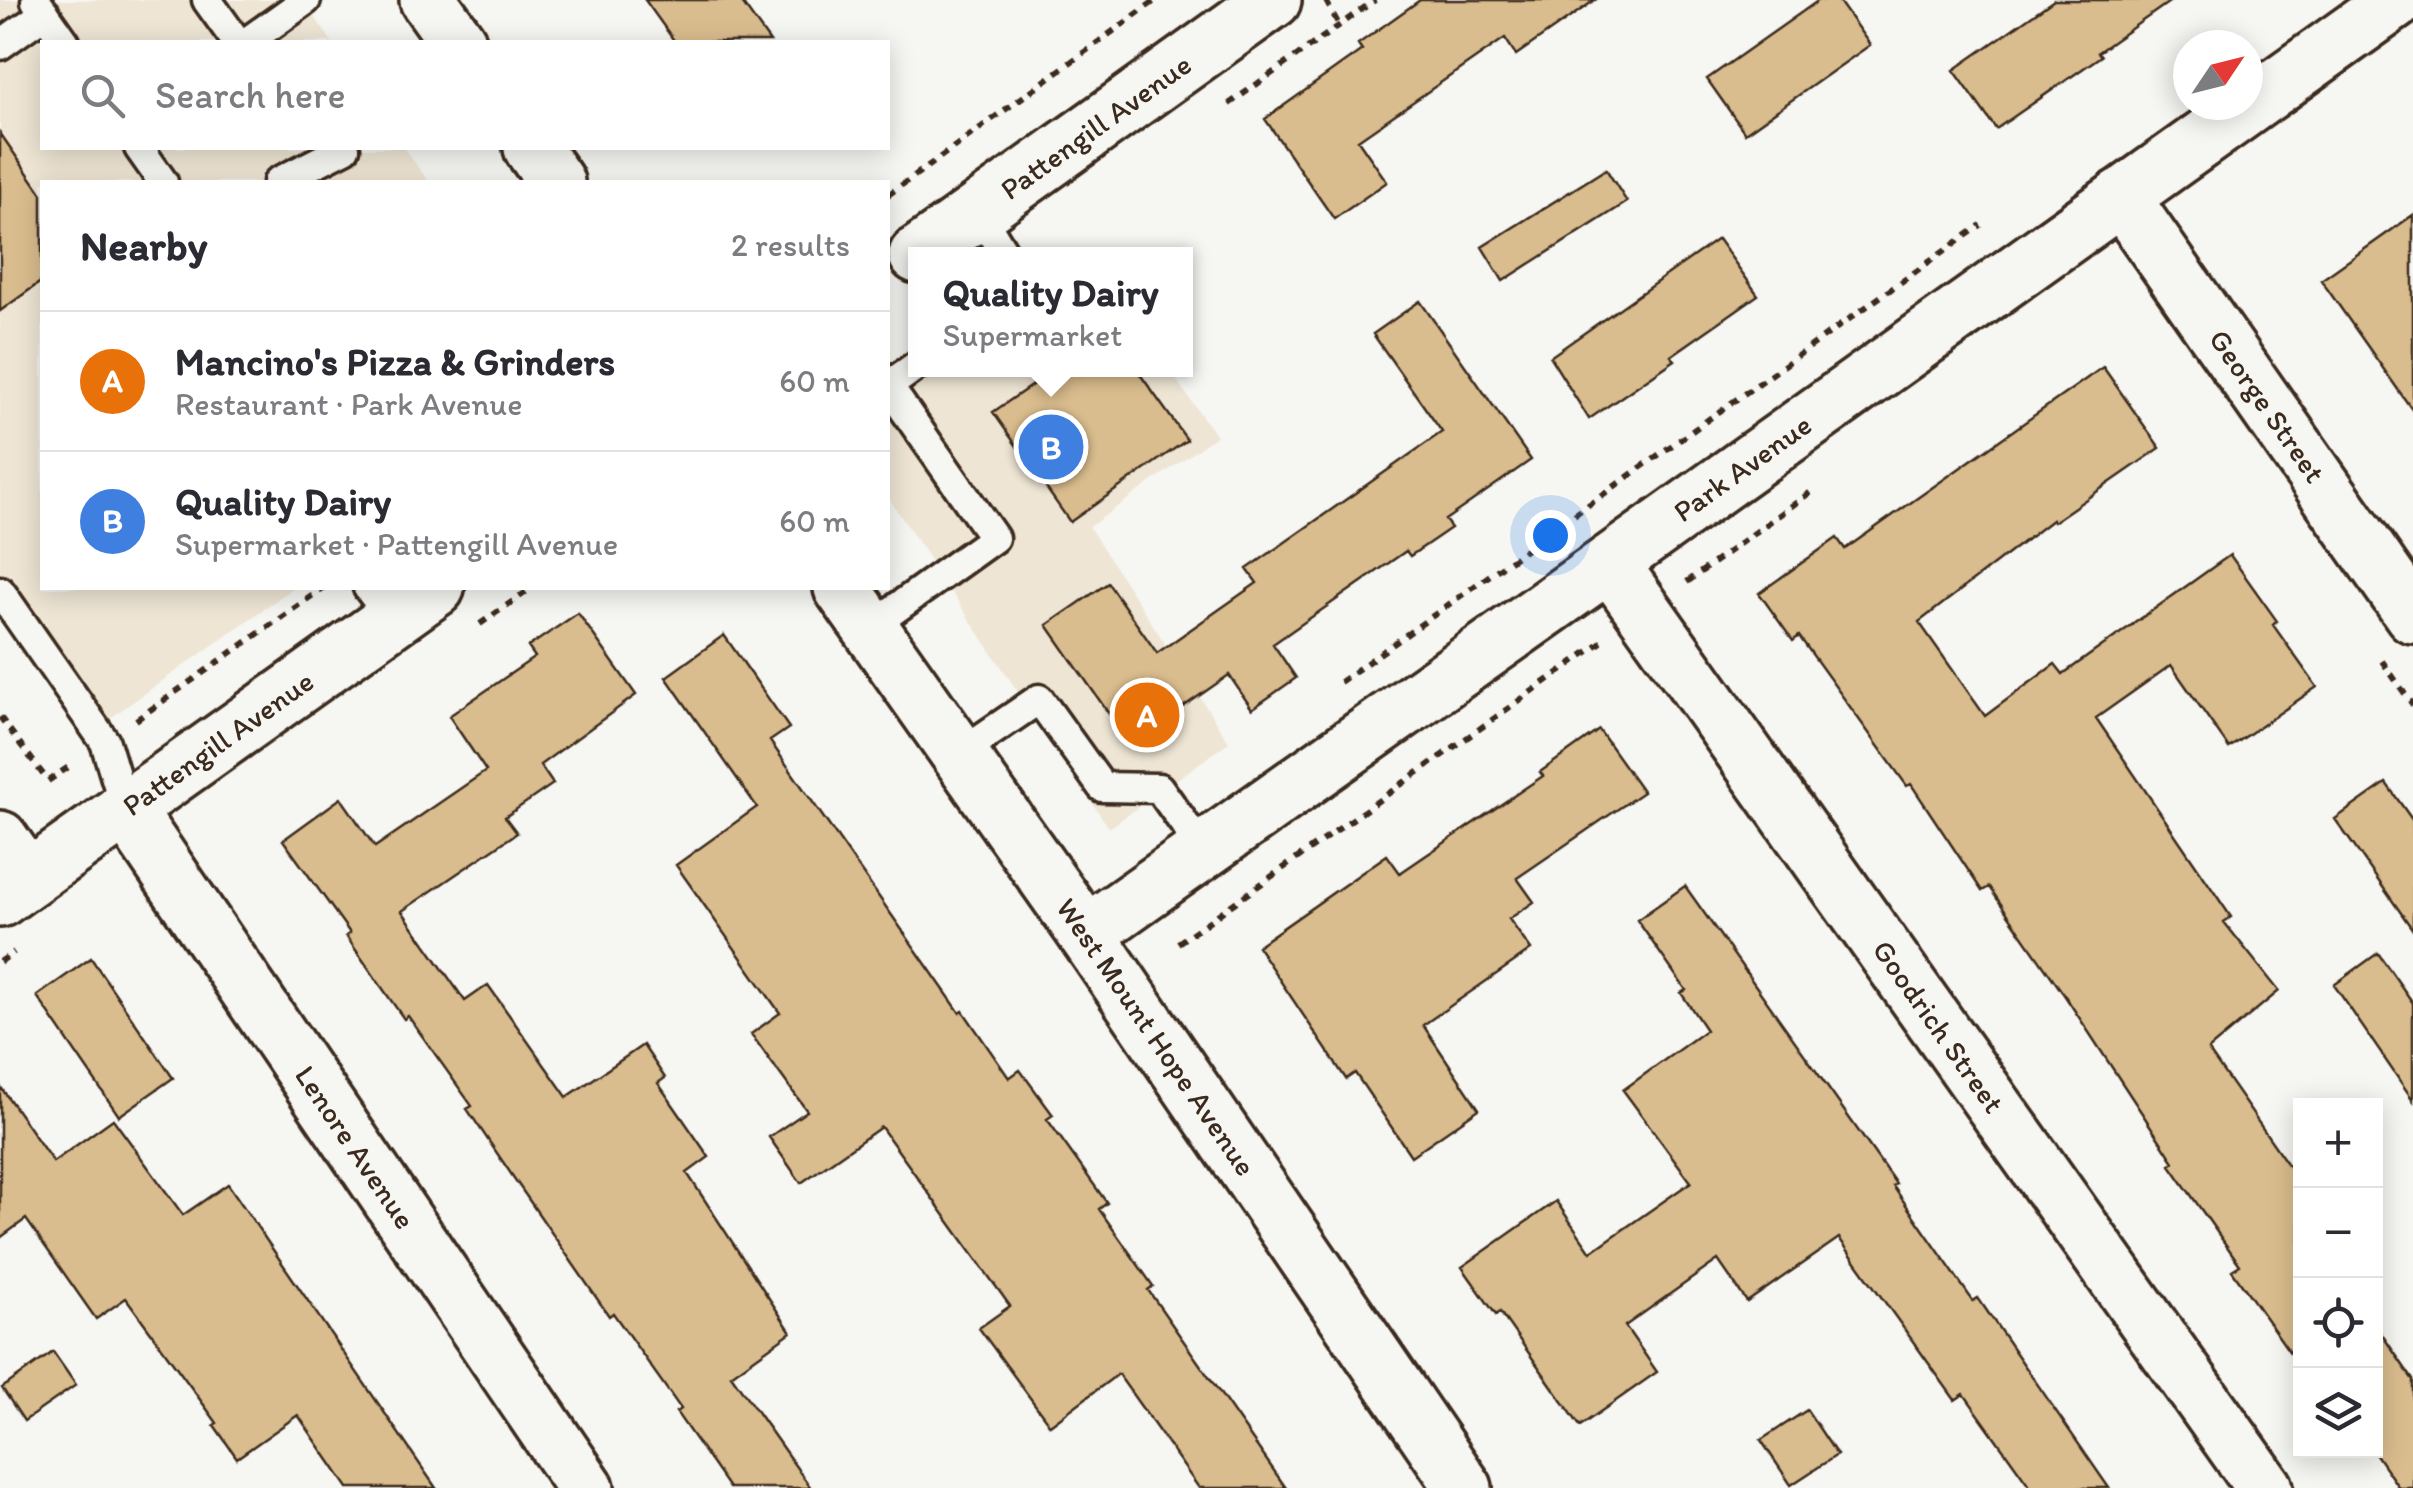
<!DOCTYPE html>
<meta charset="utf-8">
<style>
body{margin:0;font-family:Itim,sans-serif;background:#f2f2f3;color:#2b2b33}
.controls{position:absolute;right:30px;bottom:30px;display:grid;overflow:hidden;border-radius:0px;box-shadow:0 5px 25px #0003}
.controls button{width:90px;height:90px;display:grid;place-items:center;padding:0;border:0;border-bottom:2px solid #e1e1e2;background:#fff;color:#2b2b33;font:50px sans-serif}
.compass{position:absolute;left:2173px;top:30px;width:90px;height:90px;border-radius:50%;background:#fff;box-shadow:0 5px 25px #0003;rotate:55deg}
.you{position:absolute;left:1550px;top:535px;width:35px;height:35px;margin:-25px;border:8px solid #fff;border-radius:50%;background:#1a73e8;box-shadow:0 0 0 15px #1a73e833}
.badge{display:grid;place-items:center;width:65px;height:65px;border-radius:50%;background:#111827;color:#fff;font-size:32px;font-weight:700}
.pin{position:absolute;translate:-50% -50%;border:5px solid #fff;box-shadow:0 2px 10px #0006}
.popup{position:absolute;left:908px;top:247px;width:285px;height:130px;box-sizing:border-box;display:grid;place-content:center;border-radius:0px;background:#fff;filter:drop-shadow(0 2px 8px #0005);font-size:32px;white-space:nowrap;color:#7c7c81}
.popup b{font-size:38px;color:#2b2b33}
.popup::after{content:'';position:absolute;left:50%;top:100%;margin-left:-20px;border:20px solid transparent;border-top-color:#fff}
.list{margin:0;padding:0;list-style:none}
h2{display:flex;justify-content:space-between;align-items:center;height:130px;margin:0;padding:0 40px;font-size:42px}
h2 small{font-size:32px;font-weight:400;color:#7c7c81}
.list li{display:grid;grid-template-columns:65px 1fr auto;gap:30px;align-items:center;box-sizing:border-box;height:140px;padding:0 40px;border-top:2px solid #e1e1e2}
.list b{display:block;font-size:38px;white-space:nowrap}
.list p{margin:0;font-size:32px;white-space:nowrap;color:#7c7c81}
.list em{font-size:32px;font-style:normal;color:#7c7c81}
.icon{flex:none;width:55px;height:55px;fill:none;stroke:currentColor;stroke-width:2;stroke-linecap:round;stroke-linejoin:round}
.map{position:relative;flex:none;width:2413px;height:1488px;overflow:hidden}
.search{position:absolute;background:#fff;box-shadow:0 5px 25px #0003;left:40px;top:40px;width:850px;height:110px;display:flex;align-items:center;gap:25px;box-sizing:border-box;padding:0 35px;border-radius:0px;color:#7c7c81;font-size:38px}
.panel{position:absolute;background:#fff;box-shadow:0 5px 25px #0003;left:40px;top:180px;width:850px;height:410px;border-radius:0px}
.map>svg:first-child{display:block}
.built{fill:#eee5d4}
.building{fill:#dabd8e;stroke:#3b2a1e;stroke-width:2.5}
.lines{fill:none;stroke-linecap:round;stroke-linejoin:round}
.service-casing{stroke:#3b2a1e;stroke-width:35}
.minor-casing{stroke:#3b2a1e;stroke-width:62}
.tertiary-casing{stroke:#3b2a1e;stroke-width:62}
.path{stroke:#3b2a1e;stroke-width:6;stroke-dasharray:8 8;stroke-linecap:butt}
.service{stroke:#f6f6f2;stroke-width:28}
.minor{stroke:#f6f6f2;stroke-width:55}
.tertiary{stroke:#f6f6f2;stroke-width:55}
.labels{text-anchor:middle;stroke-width:8;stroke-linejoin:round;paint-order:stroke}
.street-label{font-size:30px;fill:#3b2a1e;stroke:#f6f6f2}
</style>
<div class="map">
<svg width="2413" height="1488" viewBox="0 0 2413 1488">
<rect width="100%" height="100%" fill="#f6f6f2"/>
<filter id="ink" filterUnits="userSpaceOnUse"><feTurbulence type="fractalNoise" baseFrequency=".01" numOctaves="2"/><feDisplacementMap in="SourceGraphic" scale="20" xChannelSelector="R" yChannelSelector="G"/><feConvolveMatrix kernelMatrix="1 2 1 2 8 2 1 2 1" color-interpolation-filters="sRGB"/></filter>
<g filter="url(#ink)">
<path class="built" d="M0 0H303L332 42H42V148H404L429 182H42V588H293L89 733 0 602Z
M916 343V370H1169L1216 436 1089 527 1229 742 1109 828 888 497V363Z"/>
<path class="building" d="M645 0H740L770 42H675Z
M1420 0H1595L1516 55 1505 38 1358 140 1387 182 1334 219 1265 119 1362 50 1358 44Z
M1819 0H1838L1870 45 1745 133 1707 79Z
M2054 0H2172L2098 52 2101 56 1996 129 1954 70Z
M0 133 42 194V281L0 311Z
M1606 169 1627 202 1503 281 1482 247Z
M2413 215V411L2321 280Z
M1718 239 1758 295 1671 356 1675 360 1589 419 1550 357Z
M1420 301 1531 460 1445 520 1451 528 1410 556 1406 551 1273 644 1296 678 1252 709 1229 675 1130 744 1047 625 1108 583 1157 653 1257 583 1247 569 1442 432 1373 334Z
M2103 367 2160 448 2053 522 2052 520 1919 622 1985 716 2055 664 2063 674 2230 555 2277 621 2273 625 2317 687 2229 748 2171 665 2096 718 2231 917 2224 922 2279 991 2208 1050 2300 1182V1367L2232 1270 2240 1265 2170 1165 2174 1162 2065 996 1989 887 1982 891 1911 784 1907 786 1799 636 1793 641 1759 593 1837 538 1845 549Z
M1054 370H1137L1187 440 1070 522 993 412Z
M578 613 636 695 540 765 553 784 505 817 517 833 402 911 465 1001 488 985 567 1097 643 1045 665 1078 658 1083 709 1157 687 1173 791 1332 731 1375 811 1488H729L676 1412 681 1409 613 1313 609 1316 520 1187 467 1109 472 1106 408 1016 404 1019 346 936 350 933 283 840 341 798 375 847 486 771 449 716 535 657 528 647Z
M724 635 789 728 770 741 960 1013 963 1011 1009 1078 1020 1070 1053 1115 1047 1119 1107 1203 1099 1209 1153 1286 1148 1290 1286 1488H1199L1118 1374 1050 1425 979 1328 1010 1306 881 1127 801 1183 769 1137 807 1111 751 1034 780 1013 676 865 757 807 666 677Z
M1599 730 1643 792 1517 878 1534 902 1509 919 1531 950 1423 1025 1479 1109 1411 1156 1355 1073 1346 1079 1257 946 1387 855 1400 873 1543 776 1540 772Z
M2386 783 2413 821V930L2335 819Z
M1685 886 1896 1184 1893 1186 1973 1301 1978 1298 2109 1488H2031L1964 1394 1955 1400 1839 1238 1747 1302 1718 1260 1625 1326 1657 1372 1580 1426 1500 1312 1496 1315 1462 1267 1556 1201 1591 1252 1691 1182 1623 1090 1706 1030 1681 993 1686 990 1637 920Z
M2378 953 2413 1003V1100L2334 985Z
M91 958 173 1078 119 1116 37 996Z
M0 1086 53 1162 113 1119 183 1215 228 1184 436 1488H348L298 1415 237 1458 214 1425 217 1423 126 1298 96 1319 26 1219 0 1238Z
M2376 1326 2413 1380V1488H2399L2373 1450H2376Z
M53 1352 76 1385 24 1421 2 1388Z
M1807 1410 1837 1455 1791 1485 1761 1440Z"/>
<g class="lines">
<defs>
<path id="service" d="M207 0 237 42
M36 1 65 42
M247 42 306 0
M0 45 45 13
M139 148 163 182
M278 182 345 148
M978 211 1005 255
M888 386 916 366
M368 588 392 619
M0 591 105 742 125 808
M870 627 994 538 888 386
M960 753 1039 699 1102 787 1159 788 1203 850"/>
<g id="minor">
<path id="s1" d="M2121 197 2413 615"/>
<path id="s2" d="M917 255 1273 0"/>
<path id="s3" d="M1610 563 2265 1488"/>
<path id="s4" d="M125 808 586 1488"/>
<path d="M0 839 28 879"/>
<path id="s5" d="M0 899 436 588"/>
<path id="s6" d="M1086 934 1610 563 2397 0"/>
</g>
<g id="tertiary">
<path d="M428 0 458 42"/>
<path d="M532 148 556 182"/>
<path id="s7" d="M842 588 1086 934 1464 1488"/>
</g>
</defs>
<use href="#service" class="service-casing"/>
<use href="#minor" class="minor-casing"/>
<use href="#tertiary" class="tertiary-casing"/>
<path class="path" d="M1326 1 1339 25
M1229 104 1375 0
M888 195 1156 0
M1687 582 1815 489
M480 624 532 588
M2382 661 2413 705
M1340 682 1981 225
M0 717 48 781 73 764
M136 720 323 588
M1178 943 1603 641
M0 962 14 952"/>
<use href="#service" class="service"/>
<use href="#minor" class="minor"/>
<use href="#tertiary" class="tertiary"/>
</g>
</g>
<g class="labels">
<g class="street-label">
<text dy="10" stroke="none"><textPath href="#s2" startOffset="220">Pattengill Avenue</textPath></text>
<text dy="10" stroke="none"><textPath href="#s1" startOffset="255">George Street</textPath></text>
<text dy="10" stroke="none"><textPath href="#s6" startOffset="805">Park Avenue</textPath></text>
<text dy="10" stroke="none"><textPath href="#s5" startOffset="268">Pattengill Avenue</textPath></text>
<text dy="10" stroke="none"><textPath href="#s3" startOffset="568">Goodrich Street</textPath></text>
<text dy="10" stroke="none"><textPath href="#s7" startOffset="548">West Mount Hope Avenue</textPath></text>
<text dy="10" stroke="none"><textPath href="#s4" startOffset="410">Lenore Avenue</textPath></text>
</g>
</g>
</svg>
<div class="controls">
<button>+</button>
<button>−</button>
<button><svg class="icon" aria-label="locate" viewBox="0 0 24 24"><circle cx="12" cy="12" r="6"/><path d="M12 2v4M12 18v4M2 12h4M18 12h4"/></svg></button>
<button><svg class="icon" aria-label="layers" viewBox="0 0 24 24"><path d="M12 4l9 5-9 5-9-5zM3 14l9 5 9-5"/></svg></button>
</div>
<svg class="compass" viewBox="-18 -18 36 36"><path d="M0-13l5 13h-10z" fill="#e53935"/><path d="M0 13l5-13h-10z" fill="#7c7c81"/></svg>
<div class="you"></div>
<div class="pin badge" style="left:1147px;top:715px;background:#e8710a">A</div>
<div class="pin badge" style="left:1051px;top:447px;background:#3f7fe0">B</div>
<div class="popup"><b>Quality Dairy</b>Supermarket</div>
<div class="search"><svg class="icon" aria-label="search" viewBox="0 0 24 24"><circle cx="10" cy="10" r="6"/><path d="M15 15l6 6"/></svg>Search here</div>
<section class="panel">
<h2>Nearby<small>2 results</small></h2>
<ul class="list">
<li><span class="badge" style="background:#e8710a">A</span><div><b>Mancino's Pizza &amp; Grinders</b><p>Restaurant · Park Avenue</p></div><em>60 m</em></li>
<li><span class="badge" style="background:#3f7fe0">B</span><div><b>Quality Dairy</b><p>Supermarket · Pattengill Avenue</p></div><em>60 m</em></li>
</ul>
</section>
</div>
